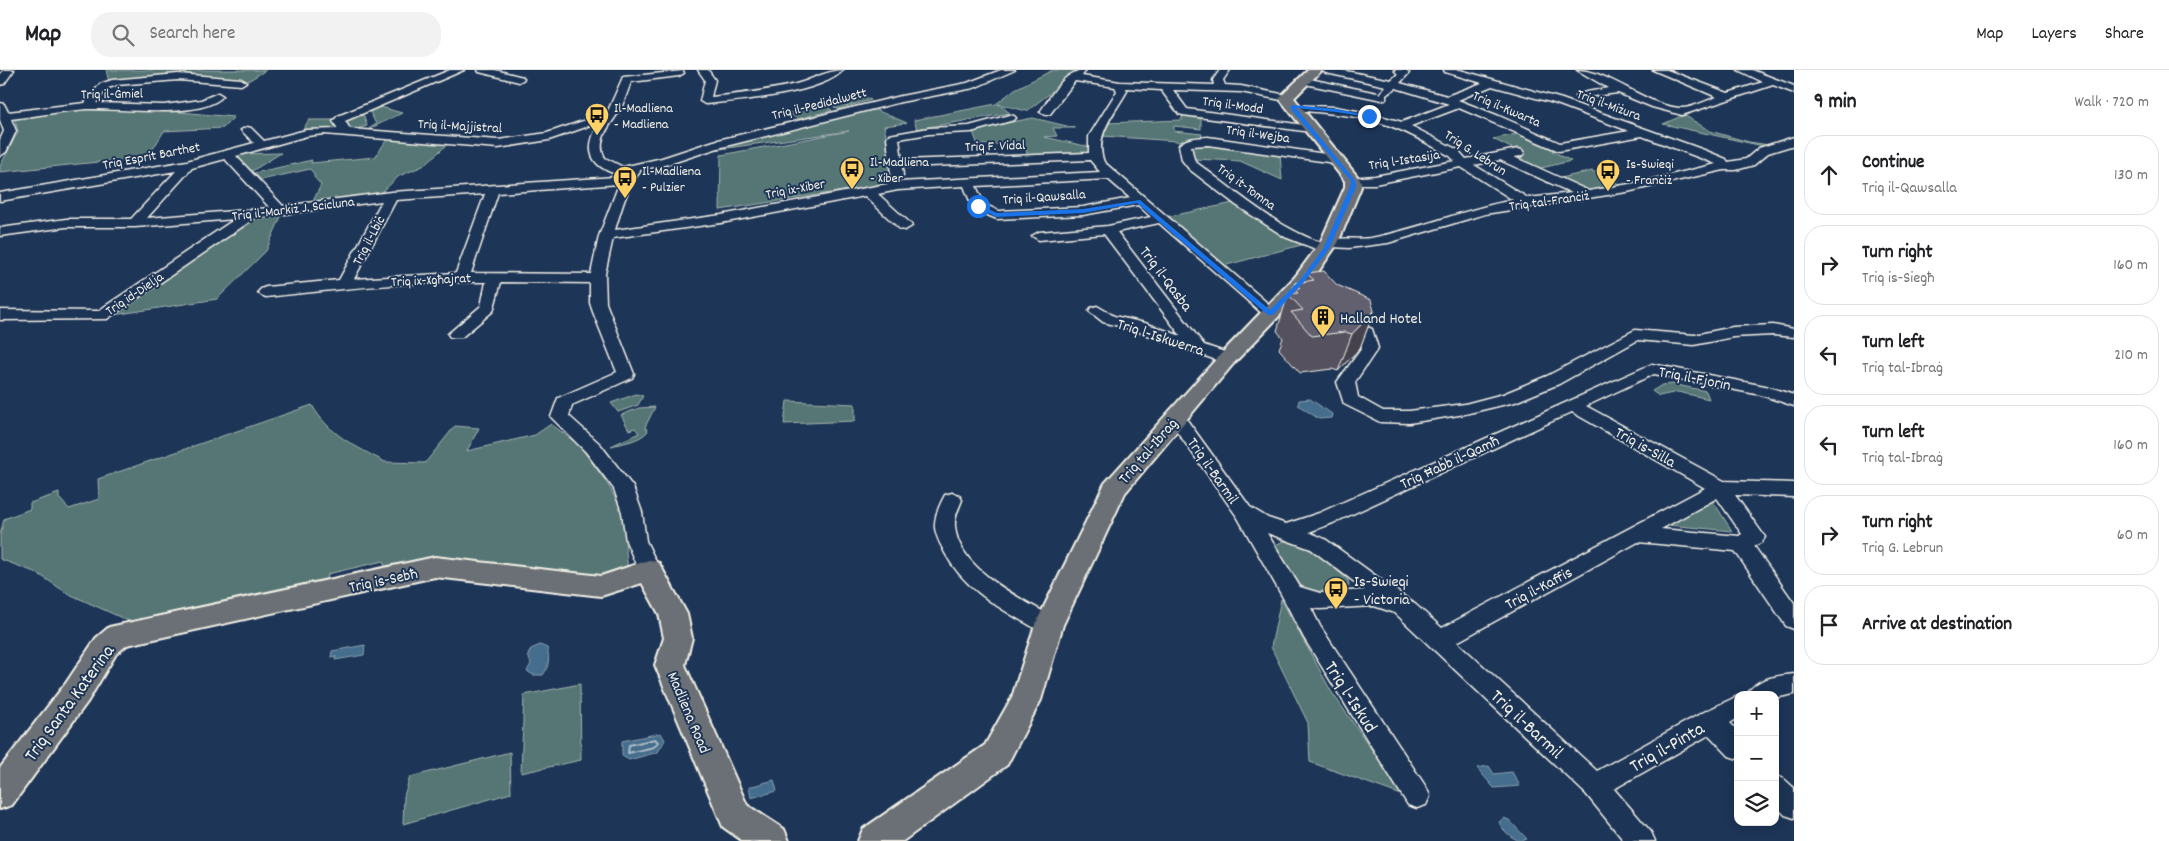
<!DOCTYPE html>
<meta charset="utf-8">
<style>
body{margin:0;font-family:Dekko,sans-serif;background:#f2f2f2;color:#202124}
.controls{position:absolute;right:15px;bottom:15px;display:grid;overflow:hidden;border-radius:10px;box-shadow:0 2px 12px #0003}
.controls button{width:45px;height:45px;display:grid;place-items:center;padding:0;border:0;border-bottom:1px solid #e0e0e0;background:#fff;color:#202124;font:25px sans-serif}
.stop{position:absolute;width:15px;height:15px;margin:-11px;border:4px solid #1a73e8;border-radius:50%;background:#fff}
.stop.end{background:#1a73e8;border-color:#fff;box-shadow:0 1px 5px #0008}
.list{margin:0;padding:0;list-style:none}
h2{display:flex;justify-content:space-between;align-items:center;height:65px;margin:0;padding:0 20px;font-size:21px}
h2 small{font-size:16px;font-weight:400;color:#757577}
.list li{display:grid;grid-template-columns:32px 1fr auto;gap:15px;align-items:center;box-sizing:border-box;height:80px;margin:0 10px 10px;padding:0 10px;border:1px solid #e0e0e0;border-radius:20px}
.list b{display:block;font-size:19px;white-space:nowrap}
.list p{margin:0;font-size:16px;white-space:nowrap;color:#757577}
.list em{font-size:16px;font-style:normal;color:#757577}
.icon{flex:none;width:28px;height:28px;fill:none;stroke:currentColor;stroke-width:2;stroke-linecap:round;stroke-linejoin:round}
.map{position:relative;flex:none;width:1794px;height:771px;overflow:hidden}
header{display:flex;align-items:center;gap:30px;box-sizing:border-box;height:70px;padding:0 25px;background:#fff;border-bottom:1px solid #e0e0e0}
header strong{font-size:24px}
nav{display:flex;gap:28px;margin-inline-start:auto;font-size:18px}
.search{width:350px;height:45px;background:#f2f2f2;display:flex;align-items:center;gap:12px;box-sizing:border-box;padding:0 18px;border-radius:20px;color:#757577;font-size:19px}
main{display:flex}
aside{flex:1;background:#fff}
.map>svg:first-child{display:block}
.green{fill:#557675;stroke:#a4b4ae}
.water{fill:#456d8d;stroke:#8ba2b1}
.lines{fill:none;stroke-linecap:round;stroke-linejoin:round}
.shore{stroke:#aebcc4;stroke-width:2}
.minor-casing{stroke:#f4f1e8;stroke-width:3}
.major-casing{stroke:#f4f1e8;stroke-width:4}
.minor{fill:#1d3557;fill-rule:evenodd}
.major{fill:#6a7074;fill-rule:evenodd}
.wall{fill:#54515f;stroke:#f4f1e8}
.shaded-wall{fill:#45424d;stroke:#f4f1e8}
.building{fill:#625e6e;stroke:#f4f1e8}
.route{fill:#1a73e8}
.labels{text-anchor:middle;stroke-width:4;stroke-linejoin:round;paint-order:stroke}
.far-street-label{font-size:14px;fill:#f4f1e8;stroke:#1d3557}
.far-poi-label{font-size:14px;fill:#f4f1e8;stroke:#1d3557;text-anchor:start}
.street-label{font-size:16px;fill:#f4f1e8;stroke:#1d3557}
.poi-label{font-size:16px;fill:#f4f1e8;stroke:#1d3557;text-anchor:start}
.near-street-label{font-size:19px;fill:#f4f1e8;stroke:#1d3557}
</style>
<header>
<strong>Map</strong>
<div class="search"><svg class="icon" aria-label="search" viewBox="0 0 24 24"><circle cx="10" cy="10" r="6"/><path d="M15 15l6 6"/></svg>Search here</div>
<nav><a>Map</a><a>Layers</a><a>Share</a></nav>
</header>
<main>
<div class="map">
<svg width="1794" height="771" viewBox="0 0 1794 771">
<rect width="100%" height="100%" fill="#1d3557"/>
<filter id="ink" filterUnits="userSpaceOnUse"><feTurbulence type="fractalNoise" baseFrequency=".02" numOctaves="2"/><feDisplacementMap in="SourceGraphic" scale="10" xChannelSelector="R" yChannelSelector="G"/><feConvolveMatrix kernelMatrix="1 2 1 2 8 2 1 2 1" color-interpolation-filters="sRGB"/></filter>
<g filter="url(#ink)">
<path class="green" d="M106 0H266L248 11 178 5 133 8 109 12Z
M1053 0H1080L1027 41 998 34 1010 43 917 59 914 50 996 34 1015 19Z
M860 24 871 30 838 39 827 33Z
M821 34 832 40 798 49 788 43Z
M377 36 402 43 369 59 376 54 370 42Z
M871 38 907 53 884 56 891 91 888 114 720 140 721 85 849 61 706 81Z
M82 39 158 40 234 47 223 58 164 61 148 87 0 102V96L18 62 14 46Z
M359 45 364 46 367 56 353 60 347 59 342 51Z
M1194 45 1201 47V59L1174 56V61L1202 64 1201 68 1186 70 1181 74 1177 71 1101 66 1107 53 1182 50V46Z
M1684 45 1710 61 1749 72 1769 75 1758 79 1763 76 1663 54Z
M337 47 333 50 341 59 301 62 309 50H330Z
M1033 48 1075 58H1053L1057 66 1044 67 1090 77 1088 84 1028 87 1024 73 978 75 973 62 980 58Z
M1521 63 1558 80 1552 81 1571 91 1537 99 1511 87 1523 84 1493 69Z
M388 68 449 73 423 96 399 106 379 125 315 132 314 129 321 115 314 107V104L310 99 261 110 254 103 312 90 311 93 375 87Z
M1200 73 1280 84 1282 110 1240 91 1192 89 1190 74Z
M281 83 252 101 236 86 238 84Z
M1592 101 1621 115 1589 121 1561 108Z
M1238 132 1277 163 1305 174 1223 196 1166 147Z
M283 142 266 181 217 229 107 246 247 152 257 147Z
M1672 314 1706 321 1709 329 1678 322 1659 326 1652 321 1662 315Z
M636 324 643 326 638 335 618 342 611 333Z
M787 331 855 334V351L784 354Z
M312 335C329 365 355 376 385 392L425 393 455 356 479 358 467 381 535 365 551 354 579 375 607 413 622 440 628 502 612 509 387 503 383 491 328 504 326 513 133 553 67 523 37 503 0 489V465L4 449 30 439V433L59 423V428L69 439 99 429 98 409Z
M655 337 645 357 648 361C640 371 623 373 611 376L639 363 635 358 629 360 621 345 639 338Z
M1713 431 1732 461 1668 455Z
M1284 471 1309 476 1348 510 1349 516 1328 519 1313 525 1303 519 1275 475Z
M1281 529 1331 621 1404 726 1310 692 1308 653 1271 577Z
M580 614 581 690 521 703 524 625Z
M510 682 511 723 403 754 404 726 410 707Z"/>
<path class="water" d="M1310 329 1332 344 1331 348 1319 349 1298 335 1299 330Z
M365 575 364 585 335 590 336 586 331 587 332 581Z
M540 575 547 578C550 588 549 597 543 605H533L527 601 531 594 528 585 531 579Z
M661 663 665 670 658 682 629 690 622 686V671Z
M1489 696 1494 704 1512 702 1520 716 1494 718 1477 698Z
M774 710 777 721 751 728 749 717Z
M1504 748 1509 750 1527 769 1521 771C1512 769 1502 760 1499 752Z"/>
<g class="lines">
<path class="shore" d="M655 669 658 672 654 677 628 683 629 675Z"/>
<defs>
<path id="minor" d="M4 0H14L4 14 0 15V5Z
M450 0H464L345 51 350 59 498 70 547 63 607 43 623 7 683 1 684 3 679 6 631 12C628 20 625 29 621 38 613 53 594 69 605 88L623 97 662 88 714 71 901 26 967 13 1001 0H1015L974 18 901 32 718 78 669 94 639 100 640 102C627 116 621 141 615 160L721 145 898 112 1100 102 1090 90 902 97 903 105 901 108H893L891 105 887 67 889 65 929 58 969 56 1010 45 1014 46 1016 48 1014 50 971 62 929 64 899 69 902 90 1089 83V66L1117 21 1115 17 1075 11 1050 44 1046 45 1040 42C1052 25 1064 0 1086 0L1082 6 1120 12 1214 15 1213 10 1220 0H1230L1223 10 1225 15 1241 16 1286 25 1291 28 1286 31 1241 22 1173 20 1187 39 1311 56 1317 59 1311 62 1183 45 1179 44 1161 20 1126 18 1127 21C1115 43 1093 66 1104 92L1279 243 1277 246H1265L1159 153 1117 162 1204 275 1233 285 1235 289 1233 293 1227 294 1134 260 1103 252 1089 241 1091 238 1097 236 1114 246 1145 253 1181 266 1104 164 1039 170 1032 166 1039 162 1108 156 1151 147 1138 135 1083 145 997 149 973 139 964 116 898 120 878 124 910 153 912 156 905 160 900 159 865 126 721 153 613 168 605 204 606 233 634 304 632 308 572 335 569 346 600 374 633 417 642 442 646 471 660 500 657 506 649 508 641 506 626 471 622 442 614 419 586 382 551 347 558 328 617 302 593 242 590 233V213L501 212 493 241 462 267H450L448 264 481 236 486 212C413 211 339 219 266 227L261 225 258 222 261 219 266 217 339 210 382 131 255 148 107 249 0 250V240L98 241 235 149 135 157H66L0 166V158L66 149H131L176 101 0 131V123L187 91 254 73 241 60 247 57 251 58 264 71 306 60 338 59 333 51 338 46ZM600 52C585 76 587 95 616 104L615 107 391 122 283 136 236 86 307 66 324 64 498 78 549 70ZM225 89 270 138 147 148 192 98ZM1108 109 1130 128 1083 137 999 141 984 134 976 116ZM619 114 599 166 591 204 471 203 498 123ZM485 124 456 203 354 209 396 130Z
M478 0H495L523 7 524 9 519 12 479 2Z
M698 0H708L715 10 711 27C739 24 768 21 796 14 812 10 827 0 843 0 822 24 737 31 705 34L700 31 705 10Z
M1321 0H1341L1391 10 1398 4 1394 0H1406L1409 3 1400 13 1447 26 1482 13 1445 2 1444 0H1460L1562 29 1704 80 1726 89 1728 92 1746 89 1759 78 1794 67V75L1768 83 1754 95 1736 100H1724L1627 122 1485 144 1388 173 1349 178 1332 177 1331 182 1326 183 1285 167 1236 135 1189 99 1182 90 1179 75C1187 67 1198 68 1208 67L1339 86 1341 89 1339 92 1335 93 1208 75 1191 76 1194 89 1197 93C1237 122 1275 157 1322 173 1327 166 1360 170 1371 168 1419 159 1465 139 1513 130L1461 97 1375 114H1349L1347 111 1349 108 1375 106 1455 91 1450 86C1433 77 1416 66 1398 59 1365 45 1328 43 1292 40L1286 37 1288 35 1335 37 1369 43 1402 52 1449 34 1396 18 1386 25V29L1382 30 1305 14 1300 11 1305 8 1382 24 1381 22 1386 16 1326 3ZM1492 16 1554 33 1629 61 1560 73 1499 46 1458 30ZM1459 38 1559 81 1642 66 1716 94 1641 112 1589 121 1514 87 1522 86 1524 83 1522 80 1518 79 1466 89 1458 80 1411 56ZM1500 90 1572 123 1528 128 1474 95Z
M1577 0C1609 0 1646 36 1680 38 1691 39 1707 30 1717 27L1653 0H1667L1728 23 1763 12 1738 0H1752L1794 16V23L1773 15 1682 45 1652 37 1618 23 1577 28 1576 26 1577 24 1608 18Z
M178 4 241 9 246 12 241 15 178 10 117 15 108 18 96 33 164 35 201 30 218 23 223 26C201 50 119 38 87 39 62 41 36 46 11 49L16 61 6 82 0 86V70L4 61 0 50V33L4 34 8 42 85 33 100 14 112 10Z
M1342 247 1372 259 1378 278 1355 312 1358 327 1383 341H1409L1465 334 1503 324 1547 306 1635 260 1694 265 1733 257 1773 255 1794 259V267L1773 265 1733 267 1694 275 1638 270 1559 314 1515 332 1465 344 1409 353 1380 352 1344 334 1337 312 1362 278 1359 265 1336 255 1334 252 1336 249Z
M1652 294 1765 316 1794 325V336L1761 325 1654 304 1586 336 1724 411 1794 413V427L1735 425 1765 467 1762 472 1754 476 1794 533V559L1786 556 1735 481 1638 472 1457 572 1597 701 1702 643 1738 626V648L1730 653 1738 661V689L1729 686 1709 665 1614 719 1651 762 1655 771H1624L1586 724 1395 543 1374 536 1320 539 1311 538 1320 556 1426 717 1430 726 1426 735 1417 738 1408 735 1304 568 1282 526 1238 448 1167 347 1170 343 1176 341 1182 343 1250 437 1268 448 1286 454 1319 443ZM1572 342 1705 418 1442 558 1416 535 1325 469 1309 462 1333 453ZM1717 428 1742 464 1739 466 1661 459ZM1267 463 1311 479 1365 520 1320 523 1300 517Z
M952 423 959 425 962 430C959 438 954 447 955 456 958 500 1023 530 1057 549L1060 555 1057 561C1044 566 1034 557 1022 551 991 533 962 515 945 483 941 475 936 467 935 458 934 447 940 434 945 425Z
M1794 604V624L1775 628V625H1747C1755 608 1777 606 1794 604Z
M1775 705 1784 709 1794 718V748L1785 745 1775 735Z"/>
<path id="major" d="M1308 0H1322L1294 28 1361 111V117L1338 173 1309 215 1234 293 1125 423 1063 555 1041 630 1007 695 903 771H858L863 759 985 675 1012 627 1035 555 1105 413 1220 285 1295 207 1320 173 1345 117V111L1279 28Z
M435 487 601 506 649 490 659 493 687 544 692 568 685 595 747 735 784 759 789 771H743L723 757 655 595 664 568 659 544 642 513 601 526 435 507 127 575 116 584 88 631 12 735 0 739V698L66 613 96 568 109 557Z"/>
</defs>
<use href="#minor" class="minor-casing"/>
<use href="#major" class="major-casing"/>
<use href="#minor" class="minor"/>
<use href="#major" class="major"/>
</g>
<path class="wall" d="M1306 203 1337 215 1374 241 1360 278 1338 301 1332 299 1300 303 1279 279 1283 268 1277 261 1288 224H1291L1295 213 1303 211Z"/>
<path class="shaded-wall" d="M1374 241 1360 278 1338 301 1352 264Z"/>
<path class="building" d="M1324 201 1337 215 1371 230 1374 241 1352 264 1345 262 1312 266 1291 242 1303 240 1288 224 1298 223 1293 218H1300L1295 213 1314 210 1306 203Z"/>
</g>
<path class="route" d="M1292 35 1336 39 1371 46 1369 47 1336 42 1296 38 1355 110 1356 117 1329 179 1304 212 1273 245H1268L1137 133 1083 143 996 147 976 136 980 135 997 143 1083 139 1140 130 1270 240 1300 210 1323 179 1350 117 1351 111 1290 38Z"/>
<defs>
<symbol id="bus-pin" viewBox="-11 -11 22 30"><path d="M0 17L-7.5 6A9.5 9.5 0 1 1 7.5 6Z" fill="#ffd166" stroke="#1d3557"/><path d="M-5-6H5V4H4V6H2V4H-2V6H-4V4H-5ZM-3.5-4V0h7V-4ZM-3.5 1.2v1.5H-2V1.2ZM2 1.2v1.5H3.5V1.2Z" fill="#111"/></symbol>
<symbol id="building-pin" viewBox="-11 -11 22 30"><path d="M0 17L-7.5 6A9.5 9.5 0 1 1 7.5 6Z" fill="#ffd166" stroke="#1d3557"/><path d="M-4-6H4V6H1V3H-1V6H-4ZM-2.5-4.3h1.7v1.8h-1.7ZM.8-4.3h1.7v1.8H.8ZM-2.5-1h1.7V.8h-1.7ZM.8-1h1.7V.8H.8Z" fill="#111"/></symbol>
</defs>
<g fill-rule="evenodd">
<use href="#bus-pin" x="583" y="31" width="28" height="38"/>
<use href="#bus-pin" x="838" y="85" width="28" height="38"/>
<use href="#bus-pin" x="1594" y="87" width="28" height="38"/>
<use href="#bus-pin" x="611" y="94" width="28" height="38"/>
<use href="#building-pin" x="1309" y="233" width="28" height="38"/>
<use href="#bus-pin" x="1322" y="505" width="28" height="38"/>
</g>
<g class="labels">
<g class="far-street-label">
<text transform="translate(112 23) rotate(-1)" y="5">Triq il-Ġmiel</text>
<text transform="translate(819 33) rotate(-14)" y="5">Triq il-Pedidalwett</text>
<text transform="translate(1233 34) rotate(8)" y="5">Triq il-Modd</text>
<text transform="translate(1609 34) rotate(20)" y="5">Triq il-Miżura</text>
<text transform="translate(1507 38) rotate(23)" y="5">Triq il-Kwarta</text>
<text transform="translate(460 55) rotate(3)" y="5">Triq il-Majjistral</text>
<text transform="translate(1258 63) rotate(8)" y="5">Triq il-Wejba</text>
<text transform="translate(995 75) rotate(-2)" y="5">Triq F. Vidal</text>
<text transform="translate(1476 82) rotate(33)" y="5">Triq G. Lebrun</text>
<text transform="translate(151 85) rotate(-11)" y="5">Triq Esprit Barthet</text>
<text transform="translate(1404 89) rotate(-9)" y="5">Triq l-Istasija</text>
<text transform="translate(1247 116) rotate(36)" y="5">Triq it-Tomna</text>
<text transform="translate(795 118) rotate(-11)" y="5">Triq ix-Xiber</text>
<text transform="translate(1044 126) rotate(-4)" y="5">Triq il-Qawsalla</text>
<text transform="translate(1549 130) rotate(-8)" y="5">Triq tal-Franċiż</text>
<text transform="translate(293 138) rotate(-7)" y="5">Triq il-Markiż J. Scicluna</text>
<text transform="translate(368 170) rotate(-62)" y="5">Triq il-Lbiċ</text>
<text transform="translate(431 209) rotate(-3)" y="5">Triq ix-Xgħajrat</text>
<text transform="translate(134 223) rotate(-34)" y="5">Triq id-Dielja</text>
</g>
<g class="far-poi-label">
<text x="614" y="42">Il-Madliena<tspan x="614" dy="16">- Madliena</tspan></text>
<text x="870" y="96">Il-Madliena<tspan x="870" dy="16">- Xiber</tspan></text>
<text x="1626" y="98">Is-Swieqi<tspan x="1626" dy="16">- Franċiż</tspan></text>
<text x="642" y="105">Il-Madliena<tspan x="642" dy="16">- Pulzier</tspan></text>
</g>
<g class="street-label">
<text transform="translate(1167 208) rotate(53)" y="6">Triq il-Qasba</text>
<text transform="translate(1161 266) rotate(18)" y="6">Triq l-Iskwerra</text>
<text transform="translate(1695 307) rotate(11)" y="6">Triq il-Fjorin</text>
<text transform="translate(1646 376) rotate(29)" y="6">Triq is-Silla</text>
<text transform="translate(1147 380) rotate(-49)" y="6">Triq tal-Ibraġ</text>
<text transform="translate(1449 391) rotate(-25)" y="6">Triq Ħabb il-Qamħ</text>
<text transform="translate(1214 400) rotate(55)" y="6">Triq il-Barmil</text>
<text transform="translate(383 509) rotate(-12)" y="6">Triq is-Sebħ</text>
<text transform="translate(1538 517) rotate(-28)" y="6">Triq il-Kaffis</text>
<text transform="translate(690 642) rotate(67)" y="6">Madliena Road</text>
</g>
<g class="poi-label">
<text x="1340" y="253">Halland Hotel</text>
<text x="1354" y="516">Is-Swieqi<tspan x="1354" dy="18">- Victoria</tspan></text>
</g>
<g class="near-street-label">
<text transform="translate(1352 626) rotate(57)" y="7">Triq l-Iskud</text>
<text transform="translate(68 632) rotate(-54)" y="7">Triq Santa Katerina</text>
<text transform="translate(1528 653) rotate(43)" y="7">Triq il-Barmil</text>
<text transform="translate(1666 676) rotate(-30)" y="7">Triq il-Pinta</text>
</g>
</g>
</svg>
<div class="controls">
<button>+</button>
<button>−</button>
<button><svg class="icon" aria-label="layers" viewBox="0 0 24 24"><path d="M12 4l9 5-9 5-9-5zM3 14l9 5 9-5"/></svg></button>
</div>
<div class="stop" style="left:978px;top:136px"></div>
<div class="stop end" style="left:1369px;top:46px"></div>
</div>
<aside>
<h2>9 min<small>Walk · 720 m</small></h2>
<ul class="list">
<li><svg class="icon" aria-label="ahead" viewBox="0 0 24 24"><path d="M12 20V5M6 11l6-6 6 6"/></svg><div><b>Continue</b><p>Triq il-Qawsalla</p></div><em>130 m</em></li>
<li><svg class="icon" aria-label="right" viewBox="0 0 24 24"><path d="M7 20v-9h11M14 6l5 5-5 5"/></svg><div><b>Turn right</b><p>Triq is-Siegħ</p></div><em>160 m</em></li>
<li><svg class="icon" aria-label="left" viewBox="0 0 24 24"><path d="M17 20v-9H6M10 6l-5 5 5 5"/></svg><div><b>Turn left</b><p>Triq tal-Ibraġ</p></div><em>210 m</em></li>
<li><svg class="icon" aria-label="left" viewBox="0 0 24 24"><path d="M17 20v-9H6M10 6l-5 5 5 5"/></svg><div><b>Turn left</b><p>Triq tal-Ibraġ</p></div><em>160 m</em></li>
<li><svg class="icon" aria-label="right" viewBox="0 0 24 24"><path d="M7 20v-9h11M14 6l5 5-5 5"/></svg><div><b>Turn right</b><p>Triq G. Lebrun</p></div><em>60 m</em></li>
<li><svg class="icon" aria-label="arrive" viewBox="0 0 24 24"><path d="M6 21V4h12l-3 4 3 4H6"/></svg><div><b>Arrive at destination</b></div></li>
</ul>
</aside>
</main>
